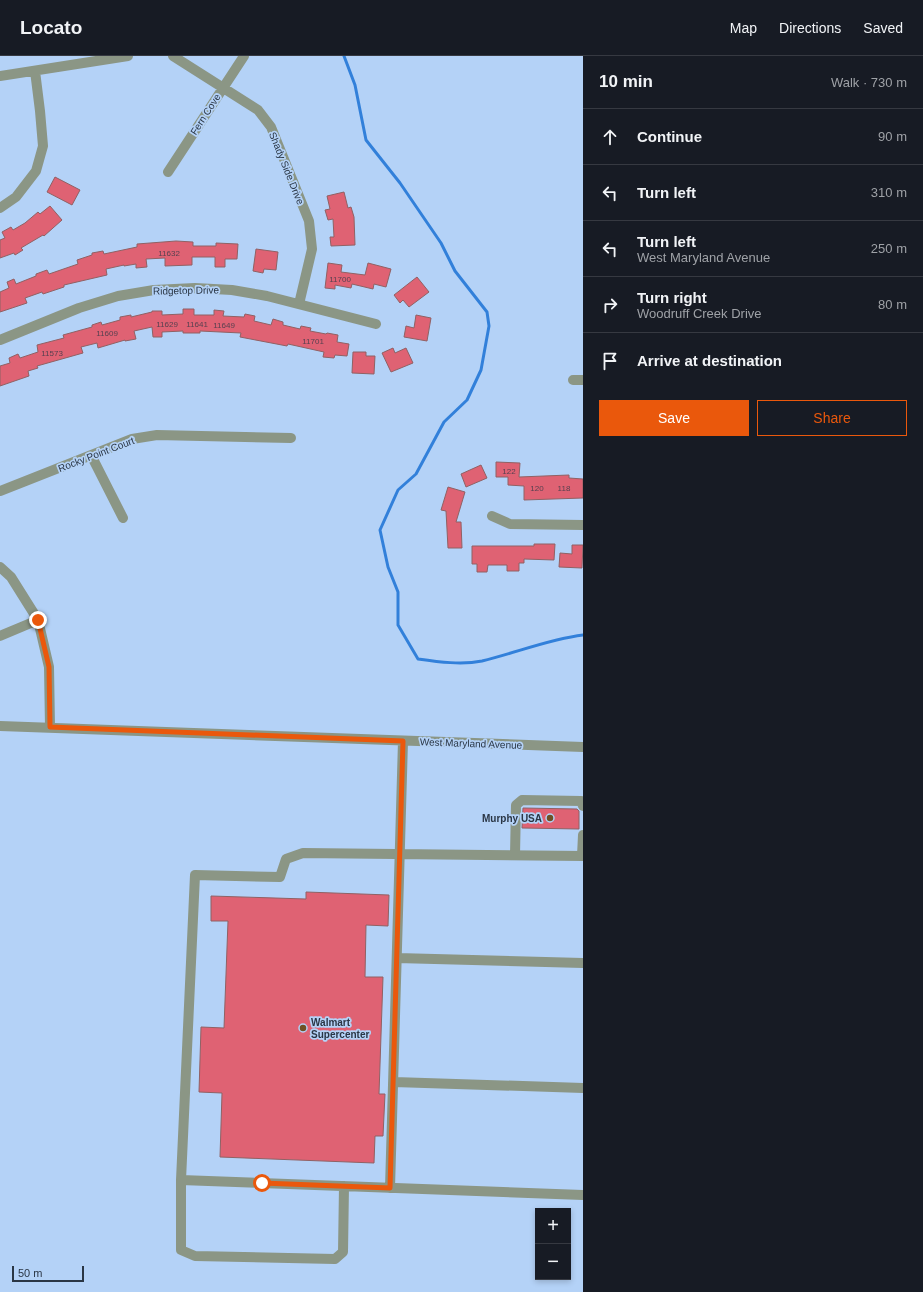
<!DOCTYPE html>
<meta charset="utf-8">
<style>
body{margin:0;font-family:Helvetica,sans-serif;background:#20242c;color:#f1f3f6}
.controls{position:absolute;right:12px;bottom:12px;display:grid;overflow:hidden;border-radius:0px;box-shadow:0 2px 6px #0003}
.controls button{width:36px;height:36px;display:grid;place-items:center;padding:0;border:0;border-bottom:1px solid #363941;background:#171b24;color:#f1f3f6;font:20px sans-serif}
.scale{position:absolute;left:12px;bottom:10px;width:72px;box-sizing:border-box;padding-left:4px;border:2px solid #2a3645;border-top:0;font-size:11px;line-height:14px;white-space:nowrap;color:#2a3645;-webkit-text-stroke:3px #b4d2f7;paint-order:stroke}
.stop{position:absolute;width:12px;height:12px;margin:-9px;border:3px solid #ea580c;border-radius:50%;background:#fff}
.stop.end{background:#ea580c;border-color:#fff;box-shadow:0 1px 4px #0008}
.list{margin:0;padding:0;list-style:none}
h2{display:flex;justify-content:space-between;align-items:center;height:52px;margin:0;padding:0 16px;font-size:17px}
h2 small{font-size:13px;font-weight:400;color:#9ea1a6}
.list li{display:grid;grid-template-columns:26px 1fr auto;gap:12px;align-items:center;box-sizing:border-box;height:56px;padding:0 16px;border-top:1px solid #363941}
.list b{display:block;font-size:15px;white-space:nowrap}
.list p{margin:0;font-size:13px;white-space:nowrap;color:#9ea1a6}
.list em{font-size:13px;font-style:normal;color:#9ea1a6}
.actions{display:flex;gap:8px;padding:12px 16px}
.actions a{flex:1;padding:9px 0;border:1px solid #ea580c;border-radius:0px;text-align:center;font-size:14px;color:#ea580c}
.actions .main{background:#ea580c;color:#fff}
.icon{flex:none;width:22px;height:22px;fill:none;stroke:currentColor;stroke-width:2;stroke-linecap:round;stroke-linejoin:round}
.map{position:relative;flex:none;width:583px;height:1236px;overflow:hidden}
header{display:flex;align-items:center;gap:24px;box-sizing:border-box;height:56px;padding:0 20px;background:#171b24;border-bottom:1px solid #363941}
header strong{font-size:19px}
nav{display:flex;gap:22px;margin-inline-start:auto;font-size:14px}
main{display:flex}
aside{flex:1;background:#171b24}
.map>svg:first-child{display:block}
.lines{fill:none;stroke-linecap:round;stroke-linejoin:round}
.stream{stroke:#3280da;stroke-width:3}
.building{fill:#df6273;stroke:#906164}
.minor{stroke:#8b9685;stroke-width:10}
.route{stroke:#ea580c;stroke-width:5}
.poi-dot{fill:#6e5025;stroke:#b4d2f7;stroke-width:1.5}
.labels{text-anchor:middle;stroke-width:3.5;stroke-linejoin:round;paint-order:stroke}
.number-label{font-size:8px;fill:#574150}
.street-label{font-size:10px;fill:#2a3645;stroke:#b4d2f7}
.poi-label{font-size:10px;font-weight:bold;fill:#2a3645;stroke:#b4d2f7;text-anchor:end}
</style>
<header>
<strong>Locato</strong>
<nav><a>Map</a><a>Directions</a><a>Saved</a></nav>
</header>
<main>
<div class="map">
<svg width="583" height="1236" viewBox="0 0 583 1236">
<rect width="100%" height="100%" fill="#b4d2f7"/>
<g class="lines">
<path class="stream" d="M344 0 355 29 366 84 400 127 441 187 455 215 487 256 489 270 481 314 467 344 444 366 416 418 398 434 380 474 388 511 398 536V569L418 603C439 606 462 609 482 605 516 597 549 583 583 579"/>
</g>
<path class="building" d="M55 121 80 134 72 149 47 136Z
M344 136 348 152 351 151 354 161 355 189 331 190 330 181H334L333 163 328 164 325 154 330 153 327 140Z
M50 150 62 164 44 180 43 179 21 192 23 194 15 199 14 197 0 202V184L5 182 2 176 11 171 13 174 25 167 38 156 40 158Z
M176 185 193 186V190H216V187L238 188 237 203H225V211H215V201H192V209L165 210V202L146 203 147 211 136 212V208L124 210V209L106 213 107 219 64 229V231L43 238 42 236 25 242 27 247 0 256V236L9 232 7 226 14 223 16 228 36 220V218L47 214 49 218 78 208 77 204 92 199V197L103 195 104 198 137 191V188Z
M256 193 278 196 276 214 264 213 263 217 253 215Z
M328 207 342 209 341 216 365 219 368 207 391 213 386 231 374 228 373 233 352 228 351 232 335 229V233L325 232Z
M417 221 429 236 409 251 403 244 400 247 394 239Z
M183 253H194V259H214V254L224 255 223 260 244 261 245 258 255 260 254 265 271 269 273 263 283 266V269L300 273 301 270 311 272 310 275 326 278 327 277 338 279 337 286 349 288 347 300 335 299 334 302 323 301 324 296 288 288 287 290 240 281 241 277 200 275V277H183V275L162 276V281H153L152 271 134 275 136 283 125 285V284L98 292 97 287 81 291 83 297 37 310 38 312 28 315 29 320 0 330V310L10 307 9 302 18 298 20 302 38 296 37 289 64 282 63 279 92 271V269L101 266 102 269 120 264V261L131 259V261L152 256V255H162V259L183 258Z
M416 259 431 262 427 285 404 281 406 270 414 272Z
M393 292 395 297 406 292 413 307 391 316 382 297Z
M353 296H366V300H375L374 318 352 317Z
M496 406 520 407 519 421 569 419V422L583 423V442L524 444V430L508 429V421H496Z
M481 409 487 422 466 431 461 418Z
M448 431 465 436 456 466H461L462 492H448L446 455 441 454Z
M534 488H555L554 504 524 503V507H519V515H507V509H488L487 516H477V508H472V490H534Z
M572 489H583L582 512 559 511 560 497 572 498Z
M523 752 577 753 579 755V773L522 772Z
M306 836 389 839 388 870 366 869 365 921H383L379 1038H385L383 1080H375L374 1107 220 1101 222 1037 199 1036 201 971 224 972 228 865H211V840L306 843Z"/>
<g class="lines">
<path class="minor" d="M173 0 258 54 271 71 309 165 312 193 299 248
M0 20 128 0
M168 116 244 0
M0 152 16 141 36 115 43 90 40 55 35 15
M0 284 79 252 118 240 154 234 195 232 232 234 267 240 376 268
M573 324H583
M91 399 123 462
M0 435 132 383 157 379 291 382
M492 460 510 468 583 469
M0 511 11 521 38 564 49 611 50 671
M0 580 38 564
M0 670 583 691
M515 799 516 749 522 744 581 745 583 750
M582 800 583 779
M583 800 303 797 286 803 280 821 195 819 181 1124 583 1139
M397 902 583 907
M394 1026 583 1032
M181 1124V1194L195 1200 335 1203 343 1196 344 1130
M390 1132 403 685"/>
</g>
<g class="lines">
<path class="route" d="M38 564 49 611 50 671 403 685 390 1132 262 1127"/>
</g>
<g class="poi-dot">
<circle cx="550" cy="762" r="4"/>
<circle cx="303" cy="972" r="4"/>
</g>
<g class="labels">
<g class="number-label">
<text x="169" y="200">11632</text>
<text x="340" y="226">11700</text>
<text x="167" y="271">11629</text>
<text x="197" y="271">11641</text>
<text x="224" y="272">11649</text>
<text x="107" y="280">11609</text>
<text x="313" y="288">11701</text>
<text x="52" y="300">11573</text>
<text x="509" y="418">122</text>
<text x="537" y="435">120</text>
<text x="564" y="435">118</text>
</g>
<g class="street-label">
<text transform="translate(205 58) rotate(-57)" y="4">Fern Cove</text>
<text transform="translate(287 112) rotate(68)" y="4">Shady Side Drive</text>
<text transform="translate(186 234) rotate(-1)" y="4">Ridgetop Drive</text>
<text transform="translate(96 398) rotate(-21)" y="4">Rocky Point Court</text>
<text transform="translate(471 687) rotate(2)" y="4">West Maryland Avenue</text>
</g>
<g class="poi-label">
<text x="542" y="766">Murphy USA</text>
<text x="311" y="970" text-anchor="start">Walmart<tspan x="311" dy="12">Supercenter</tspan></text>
</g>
</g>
</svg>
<div class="controls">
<button>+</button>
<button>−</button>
</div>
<div class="scale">50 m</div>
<div class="stop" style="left:262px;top:1127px"></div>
<div class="stop end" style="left:38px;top:564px"></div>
</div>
<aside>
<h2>10 min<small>Walk · 730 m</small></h2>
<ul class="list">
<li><svg class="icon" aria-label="ahead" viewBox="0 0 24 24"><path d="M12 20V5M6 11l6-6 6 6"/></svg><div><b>Continue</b></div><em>90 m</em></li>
<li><svg class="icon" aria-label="left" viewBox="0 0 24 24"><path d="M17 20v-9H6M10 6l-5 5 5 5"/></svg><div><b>Turn left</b></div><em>310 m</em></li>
<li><svg class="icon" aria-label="left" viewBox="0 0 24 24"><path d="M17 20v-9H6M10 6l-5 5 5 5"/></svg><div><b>Turn left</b><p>West Maryland Avenue</p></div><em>250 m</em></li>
<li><svg class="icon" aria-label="right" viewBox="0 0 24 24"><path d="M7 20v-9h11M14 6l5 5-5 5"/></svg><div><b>Turn right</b><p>Woodruff Creek Drive</p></div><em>80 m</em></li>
<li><svg class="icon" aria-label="arrive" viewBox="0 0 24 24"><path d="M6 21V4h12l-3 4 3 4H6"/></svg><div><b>Arrive at destination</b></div></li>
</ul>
<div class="actions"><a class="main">Save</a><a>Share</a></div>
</aside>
</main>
